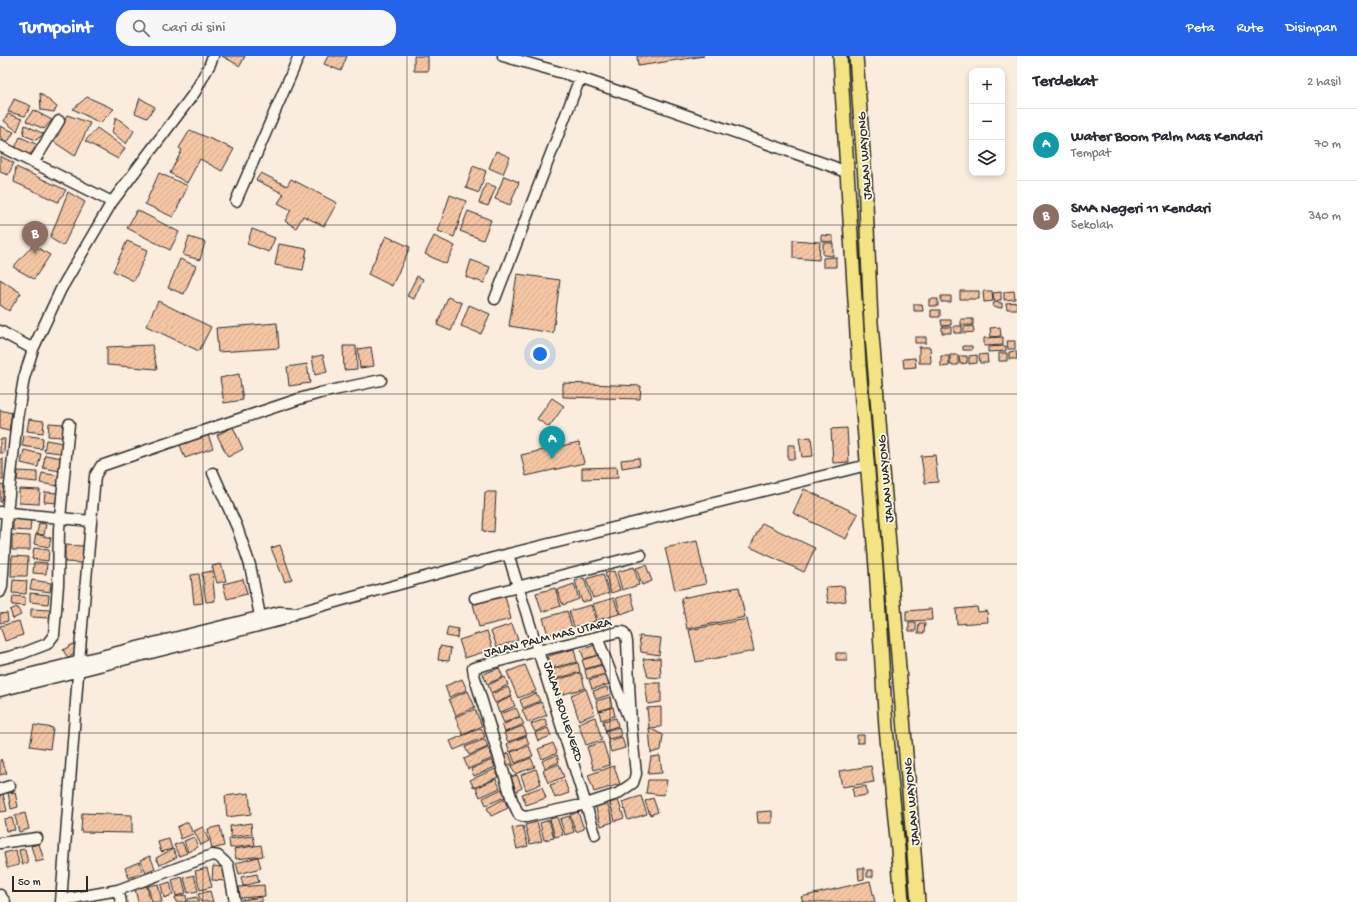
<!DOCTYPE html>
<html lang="id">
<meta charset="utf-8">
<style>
body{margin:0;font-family:"Gochi Hand",sans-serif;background:#f7f7f7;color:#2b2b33}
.controls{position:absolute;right:12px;top:12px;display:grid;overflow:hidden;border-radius:8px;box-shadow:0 2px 6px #0003}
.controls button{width:36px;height:36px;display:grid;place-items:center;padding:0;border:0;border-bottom:1px solid #e1e1e2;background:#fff;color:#2b2b33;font:20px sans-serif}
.scale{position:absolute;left:12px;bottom:10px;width:76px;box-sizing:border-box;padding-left:4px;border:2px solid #2b2b2b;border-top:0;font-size:11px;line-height:14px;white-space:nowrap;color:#2b2b2b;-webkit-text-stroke:3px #fbf7ec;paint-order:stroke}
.you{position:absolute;left:540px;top:298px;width:14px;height:14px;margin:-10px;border:3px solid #fff;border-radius:50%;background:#1a73e8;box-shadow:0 0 0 6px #1a73e833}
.badge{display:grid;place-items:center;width:26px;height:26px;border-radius:50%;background:#2563eb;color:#fff;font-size:13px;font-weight:700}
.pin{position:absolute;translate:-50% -33px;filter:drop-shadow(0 1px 2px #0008)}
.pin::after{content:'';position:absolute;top:21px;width:14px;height:12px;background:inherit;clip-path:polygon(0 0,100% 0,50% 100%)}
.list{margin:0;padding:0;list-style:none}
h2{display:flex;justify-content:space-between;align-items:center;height:52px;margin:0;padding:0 16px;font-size:17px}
h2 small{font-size:13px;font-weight:400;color:#7c7c81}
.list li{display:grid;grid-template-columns:26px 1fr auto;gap:12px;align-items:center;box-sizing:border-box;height:72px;padding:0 16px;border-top:1px solid #e1e1e2}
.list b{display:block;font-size:15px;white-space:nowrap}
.list p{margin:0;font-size:13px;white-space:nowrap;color:#7c7c81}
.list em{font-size:13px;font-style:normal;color:#7c7c81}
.icon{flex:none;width:22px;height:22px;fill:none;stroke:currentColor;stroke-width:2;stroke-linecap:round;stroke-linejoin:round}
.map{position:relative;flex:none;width:1017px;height:846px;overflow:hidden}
header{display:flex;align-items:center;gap:24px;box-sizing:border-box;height:56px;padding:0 20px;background:#2563eb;color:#fff}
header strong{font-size:19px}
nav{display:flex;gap:22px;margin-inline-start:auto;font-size:14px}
.search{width:280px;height:36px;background:#f7f7f7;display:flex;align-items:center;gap:10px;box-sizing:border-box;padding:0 14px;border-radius:16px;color:#7c7c81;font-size:15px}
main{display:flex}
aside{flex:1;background:#fff}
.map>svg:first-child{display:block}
.building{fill:url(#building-hatch);stroke:#2b2b2b}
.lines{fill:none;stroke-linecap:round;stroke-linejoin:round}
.minor-casing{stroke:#2b2b2b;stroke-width:13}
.major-casing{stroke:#2b2b2b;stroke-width:16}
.minor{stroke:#fbf7ec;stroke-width:10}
.major{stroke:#f4e382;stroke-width:13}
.grid{fill:none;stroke:#2b2b2b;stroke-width:1;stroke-opacity:0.55}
.labels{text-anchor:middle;stroke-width:3.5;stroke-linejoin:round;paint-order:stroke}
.street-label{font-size:13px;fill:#2b2b2b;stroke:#fbf7ec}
</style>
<header>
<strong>Turnpoint</strong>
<div class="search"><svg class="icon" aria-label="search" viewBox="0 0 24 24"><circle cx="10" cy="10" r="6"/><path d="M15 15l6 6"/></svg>Cari di sini</div>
<nav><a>Peta</a><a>Rute</a><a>Disimpan</a></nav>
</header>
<main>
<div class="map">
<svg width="1017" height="846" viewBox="0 0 1017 846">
<defs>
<pattern id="building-hatch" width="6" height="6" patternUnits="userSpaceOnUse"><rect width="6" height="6" fill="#f5c6a4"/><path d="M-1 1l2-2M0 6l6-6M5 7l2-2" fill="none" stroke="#d2aa8d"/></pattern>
</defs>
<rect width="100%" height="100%" fill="#faedde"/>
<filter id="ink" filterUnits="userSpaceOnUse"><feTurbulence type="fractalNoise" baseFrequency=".025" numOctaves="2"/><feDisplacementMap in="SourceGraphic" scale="8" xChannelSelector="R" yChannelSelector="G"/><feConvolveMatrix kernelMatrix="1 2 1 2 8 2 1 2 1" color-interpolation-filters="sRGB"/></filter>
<g filter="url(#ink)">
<path class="building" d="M222 0H245L240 10Z
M328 0H347L341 15 324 8Z
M414 0H428V15H414Z
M637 0H704L638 10Z
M40 37 57 51 54 56 41 54Z
M87 41 114 53 100 67 73 53Z
M140 42 155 51 147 62 135 57Z
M14 43 31 50 25 60 8 56Z
M33 54 52 64 44 73 26 65Z
M8 58 22 63 17 75 4 65Z
M67 59 90 67 75 100 54 86Z
M116 61 134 75 126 88 112 76Z
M25 69 44 78 36 84 23 79Z
M0 70 14 76 8 86 0 81Z
M97 72 125 92 118 103 85 85Z
M190 74 234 93 222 115 200 103 187 127 170 117 182 94 179 92Z
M20 81 38 89 29 100 15 92Z
M496 95 510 101 503 118 489 112Z
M0 100 14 107 8 119 0 116Z
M473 110 486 115 479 137 466 132Z
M16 111 66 134 58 146 14 126Z
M159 117 188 130 173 161 145 148Z
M261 117 287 130 291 123 337 147 324 170 303 160 296 172 285 165 291 154 278 147 284 138 256 124Z
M504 120 519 126 510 149 495 143Z
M486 127 496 131 488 150 479 147Z
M68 136 85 146 63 190 50 182Z
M450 139 466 145 454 181 438 175Z
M137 154 179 176 170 194 127 172Z
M468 155 491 164 483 184 460 175Z
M252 173 275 182 269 196 247 188Z
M821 179 833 180V186L821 185Z
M386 180 410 191 392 230 368 218Z
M434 180 455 190 446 208 425 198Z
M189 181 205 186 200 204 183 199Z
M793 184 820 186 819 204 793 202Z
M127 185 148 194 134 225 113 215Z
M823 187H833V200L823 199Z
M279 188 307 193 303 214 275 209Z
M33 189 50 199 34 223 13 211Z
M836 201V211H823V202Z
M180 203 196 210 184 238 168 232Z
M471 204 490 211 484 227 466 221Z
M517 218 560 224 553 277 509 270Z
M417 220 423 223 414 243 407 240Z
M0 223 21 237 9 255 0 249Z
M960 235H979V243H960Z
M983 235H992L993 245 984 246Z
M1014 235 1015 243 1004 244V236Z
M1001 236V244L994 245 993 237Z
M941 240H951V246H941Z
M448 241 462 247 451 275 437 269Z
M929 243H938V250H929Z
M158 245 211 271 199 295 146 270Z
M994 246 1002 247V252L993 251Z
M1017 246V253H1007L1006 247Z
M914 248H922L923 255H914Z
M469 249 490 258 481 278 461 270Z
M931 254H940V261H931Z
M961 263H973V269H961Z
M941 264H951V269L942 270Z
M277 267 279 292 218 296 216 272Z
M954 270H962V277H954Z
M973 270 974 276 964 277V271Z
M942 271H951V277H942Z
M1000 271 1001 280 991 281 990 272Z
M915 281H926V287H915Z
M1003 281V289L984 290V282Z
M1007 285H1015V293H1008Z
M152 289 157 313 107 309V291Z
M343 290H356L357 313 344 314Z
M963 290H972V294H963Z
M1006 290V295L988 296V291Z
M371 291 374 310 360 312 358 293Z
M919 291H930L931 307H919Z
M1016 295 1017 303H1009V296Z
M999 297H1007V305H999Z
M987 298 988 307H980L979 299Z
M323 299 327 316 315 319 312 301Z
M950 299H958V309H950Z
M977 299V307L969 308V300Z
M941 300H949V310L941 311Z
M959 300H967V307L960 308Z
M915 302 916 311 904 312 903 303Z
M307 308 310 327 289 330 287 311Z
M239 318 243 344 224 347 220 322Z
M563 327 641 330 640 343 563 341Z
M552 342 564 350 549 371 537 363Z
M0 354 12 357 9 375 0 373Z
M29 363 44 365 43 377 27 375Z
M49 367 63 368 62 381 48 380Z
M233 371 243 393 228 401 217 379Z
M847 372 849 406 833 407 831 373Z
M24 379 43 382 42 393 22 390Z
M208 379 213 392 185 402 180 389Z
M811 381 813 400 802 401 799 382Z
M0 383H5L4 397H0Z
M46 384 63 387 61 397 44 395Z
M579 386 584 407 526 420 521 399Z
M788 389H795V403H788Z
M24 394 41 398 38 411 21 407Z
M45 399 62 402 60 415 43 412Z
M935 399 938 426 925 427 921 400Z
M639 402 640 409 622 412 621 404Z
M0 403H3V424H0Z
M617 411 618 422 582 423V412Z
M18 415 37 416V426L17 424Z
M42 417 60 420 58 430 40 427Z
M0 428 5 429 3 446H0Z
M19 433 40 434 39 448 19 447Z
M804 433 858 458 846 483 793 457Z
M45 436 59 437 58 447 44 446Z
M485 436H496L494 476 483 475Z
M13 462 31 463 30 475 13 474Z
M39 467 46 468 44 479 37 478Z
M762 467 815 492 804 516 750 491Z
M36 478 51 482 49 491 34 488Z
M12 479 30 480V494H12Z
M697 485 706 528 675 534 665 492Z
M65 489 83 490 82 507 65 506Z
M280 489 292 523 285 526 271 492Z
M34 492 49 494 48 505 32 503Z
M12 500 28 501 27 520H11Z
M34 506 47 507 46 518 33 517Z
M221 508 226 525 217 527 212 510Z
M646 509 652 525 642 529 636 512Z
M634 511 639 529 622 534 617 516Z
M212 515 215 545 206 546 202 517Z
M614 515 620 534 611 537 605 517Z
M199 518 203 547 194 548 191 519Z
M603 518 609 537 593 542 586 523Z
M584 522 591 544 582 546 575 525Z
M243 523 247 538 227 543 223 528Z
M13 524 27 525 26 538 12 537Z
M32 524 51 527 50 536 30 533Z
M574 528 579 543 563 549 557 534Z
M844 530 846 545 828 547 826 531Z
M739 531 745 561 687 573 681 542Z
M555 532 561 550 542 556 536 537Z
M30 537 49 539 48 548 30 546Z
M631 538 635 553 621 558 616 542Z
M13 540 25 541V550L12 549Z
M505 540 511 563 479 571 473 548Z
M614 542 619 558 598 564 593 548Z
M591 549 596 565 574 571 569 555Z
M17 551 21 559 13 563 10 554Z
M977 551 978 556 987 555 988 566 957 568 956 553Z
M31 553 50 554V562L31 561Z
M931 553 932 564 906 565V555Z
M567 555 572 572 548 579 543 562Z
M7 557 8 565 0 567V558Z
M747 563 754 595 696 606 689 574Z
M19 565 23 579 5 585 0 570Z
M909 566H916V575H909Z
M919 567H925L924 577H918Z
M512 568 518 584 497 591 491 575Z
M448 571 458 573 457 582 446 580Z
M487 575 493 593 465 602 459 584Z
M639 580 661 582 659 599 641 596Z
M73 588 78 595 68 602 63 594Z
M595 589 598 599 584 603 581 594Z
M440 590 451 592 449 605 438 604Z
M574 593 577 606 551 612 548 600Z
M836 597H847V604H836Z
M599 599 602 608 585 613 582 604Z
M660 602 661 622 648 621 643 603Z
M578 607 580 616 555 623 553 613Z
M525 609 536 635 518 642 507 616Z
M602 609 605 618 587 623 585 614Z
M499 612 503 621 487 628 483 618Z
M581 617 585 632 560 639 556 624Z
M607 619 610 628 592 633 589 624Z
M505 621 508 629 491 637 488 629Z
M462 623 467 634 449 641 445 630Z
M645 627H661V646L648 648Z
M508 631 512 640 495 647 491 638Z
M607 631 609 639 596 643 593 635Z
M586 633 595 658 579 664 571 639Z
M468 635 475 651 456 659 449 643Z
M536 637 540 645 523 652 520 644Z
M511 641 515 650 499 657 496 648Z
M610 641 612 651 599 655 596 645Z
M541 646 547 659 528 667 522 654Z
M613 651 615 660 601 664 599 655Z
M661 651V671L649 672 647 652Z
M516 652 520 660 504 667 500 658Z
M475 653 482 670 463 679 455 661Z
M520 661 524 668 505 676 502 669Z
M595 661 602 684 586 689 578 667Z
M616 662 618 670 605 674 603 665Z
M545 663 548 670 535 676 531 668Z
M34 669 53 672 50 693 30 690Z
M523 670 527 679 508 686 504 677Z
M619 671 621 680 608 683 605 675Z
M481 672 485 681 454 694 450 685Z
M548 672 551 680 538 685 535 677Z
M649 672 663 679 661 694 651 697Z
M857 679H864V687H857Z
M526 680 529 688 510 696 507 688Z
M622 681 625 692 611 696 608 685Z
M485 683 488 691 469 699 465 691Z
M603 686 610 709 594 714 587 691Z
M553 687 557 697 542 703 538 693Z
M529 690 533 700 515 707 511 696Z
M488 692 493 702 468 713 464 703Z
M509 697 513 708 507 709 504 699Z
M557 699 559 706 545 712 542 705Z
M660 700 662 717 648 718 651 701Z
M531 702 535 711 515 718 511 710Z
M1 703 7 717 0 719V704Z
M492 704 495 711 474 720 471 713Z
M559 708 564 721 548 727 543 714Z
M614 710 620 728 594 736 588 719Z
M871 710 874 726 842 731 839 715Z
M495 713 498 721 474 732 470 724Z
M536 713 541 728 526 734 521 719Z
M517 719 522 732 516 735 511 721Z
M496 723 500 732 480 741 476 732Z
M564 724 569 737 555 742 550 729Z
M648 724H667L664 739 646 737Z
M866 730 867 739 854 741 852 732Z
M542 731 546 742 526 749 522 738Z
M502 733 505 741 486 749 483 742Z
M15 736 18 751 11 753 8 737Z
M249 737 251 758 227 761 225 740Z
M0 738H3L7 755 0 756Z
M641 740 647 758 628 764 622 746Z
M653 742 658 756 650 759 645 745Z
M504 743 508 752 491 760 487 752Z
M618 744 624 762 615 765 610 747Z
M607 746 613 766 601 770 595 749Z
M772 755V767H758L757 756Z
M578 756 584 773 576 776 570 759Z
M25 757 29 773 19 776 15 760Z
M82 757 132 759V777L81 776Z
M569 760 574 776 565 779 560 763Z
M557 761 563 779 555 781 550 763Z
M12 762 15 774 6 775 4 763Z
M549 764 554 782 544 784 540 767Z
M188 766 193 778 181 783 177 771Z
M537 766 542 785 530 788 525 769Z
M251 767 252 778 231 781 230 770Z
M220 770 224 790 212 793 208 773Z
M523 770 528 790 517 793 512 772Z
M203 771 209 785 201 789 194 775Z
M253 780 255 789 230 792 229 783Z
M194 781 198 791 188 796 184 785Z
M169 783 172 793 161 796 158 786Z
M182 786 187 797 179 800 174 789Z
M39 788 44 804 36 806 31 790Z
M261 789 263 800 236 803 234 793Z
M25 793 28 807 22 808 19 794Z
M173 793 177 801 160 809 156 802Z
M16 794 19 809 7 812 4 797Z
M150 800 155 812 146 816 140 804Z
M258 801 261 812 239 818 236 807Z
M139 806 143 816 129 822 125 812Z
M213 810 227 812 225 825 212 824Z
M207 812 212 831 200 834 195 815Z
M858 812H864V823L859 824Z
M867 814H873V821H867Z
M257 818 259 826 243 830 241 821Z
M194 819 198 835 188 837 184 822Z
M182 821 186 837 176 840 172 824Z
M870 825 875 846H803L801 841Z
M170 826 173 839 164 842 161 829Z
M158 828 162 846H152L148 830Z
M264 829 265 840 240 842 239 831Z
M147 830 150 846H138L135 833Z
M210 835 213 846H201L198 838Z
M186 839 187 846H176L175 841Z
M197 841 199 846H189L188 843Z
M262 841V846H242V844Z"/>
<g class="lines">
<defs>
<path id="minor" d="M503 0 580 22 834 111 847 117
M0 90 112 146
M33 107 59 65
M236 145 299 0
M495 243 580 22
M0 275 33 293
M213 417 237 471 250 509 260 560
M0 456 91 465
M508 498 595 778
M0 536 2 531 7 457 17 363 24 322 33 293 61 233 112 146 195 36 210 8 213 0
M475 542 641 499
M618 576H623L626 581 627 586 631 669 636 718 633 727 617 738 586 748 526 761 519 759 512 744 474 619 473 612 533 596Z
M597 581 628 661
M0 603 21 598 47 588 54 579 58 529 59 473 69 368
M0 625 279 556 296 557
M0 635 282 564 296 557 493 502 867 409
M0 733 10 730
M0 787 37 782
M118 834 121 846
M0 839 5 846
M62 844 118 834 212 799 218 800 228 809 235 846
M61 846 79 605 95 420 101 410 197 377 299 343 320 337 381 324"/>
<path id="major" d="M840 0 859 310 876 511 886 672 898 793 902 846
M856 0 865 123 871 267 918 846"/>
</defs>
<use href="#minor" class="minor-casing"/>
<use href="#major" class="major-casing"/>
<use href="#minor" class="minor"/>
<use href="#major" class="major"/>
</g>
</g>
<path class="grid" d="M203 0V846M407 0V846M610 0V846M814 0V846M0 169H1017M0 338H1017M0 508H1017M0 677H1017"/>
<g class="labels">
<g class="street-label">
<text transform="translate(863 100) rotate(-94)" y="5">JALAN WAYONG</text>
<text transform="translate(884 423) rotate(-95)" y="5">JALAN WAYONG</text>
<text transform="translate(547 580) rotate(-14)" y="5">JALAN PALM MAS UTARA</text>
<text transform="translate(565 655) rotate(72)" y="5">JALAN BOULEVERD</text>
<text transform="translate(910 746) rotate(-95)" y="5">JALAN WAYONG</text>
</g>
</g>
</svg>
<div class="controls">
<button>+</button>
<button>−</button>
<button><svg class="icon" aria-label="layers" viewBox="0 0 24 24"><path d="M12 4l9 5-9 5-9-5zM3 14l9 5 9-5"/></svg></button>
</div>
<div class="scale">50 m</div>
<div class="you"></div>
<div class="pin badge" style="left:552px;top:403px;background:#0f9aa8">A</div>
<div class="pin badge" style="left:35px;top:198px;background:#8d6e63">B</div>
</div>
<aside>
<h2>Terdekat<small>2 hasil</small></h2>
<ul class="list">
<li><span class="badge" style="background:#0f9aa8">A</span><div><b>Water Boom Palm Mas Kendari</b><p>Tempat</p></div><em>70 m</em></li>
<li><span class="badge" style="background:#8d6e63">B</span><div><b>SMA Negeri 11 Kendari</b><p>Sekolah</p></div><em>340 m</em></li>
</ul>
</aside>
</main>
